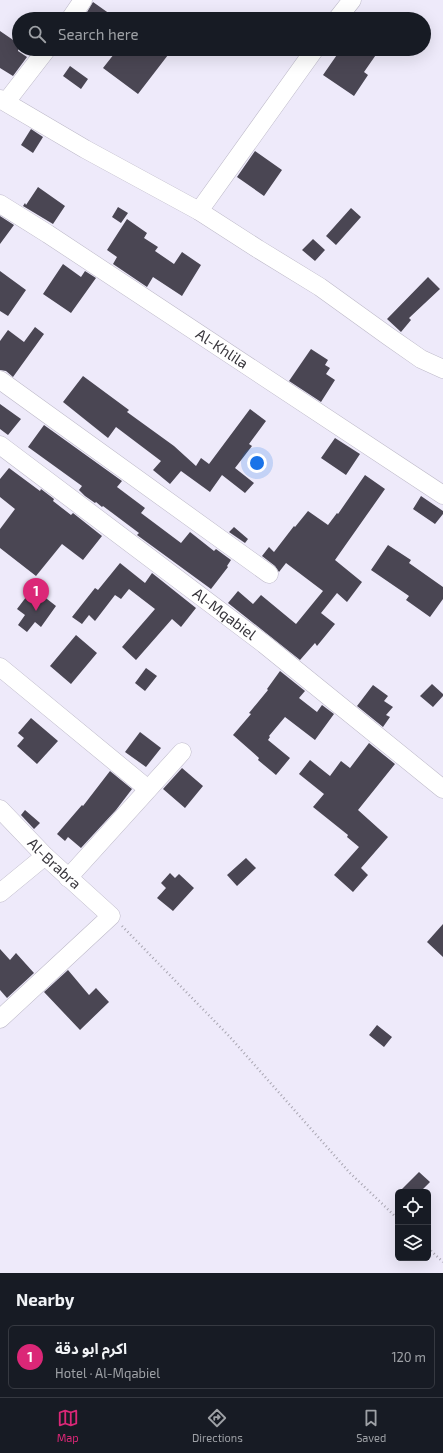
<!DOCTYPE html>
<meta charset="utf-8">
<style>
body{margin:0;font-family:"Exo 2","Noto Sans Arabic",sans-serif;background:#242831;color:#f1f3f6}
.controls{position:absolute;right:12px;bottom:12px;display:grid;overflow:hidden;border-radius:6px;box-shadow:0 4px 16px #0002}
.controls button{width:36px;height:36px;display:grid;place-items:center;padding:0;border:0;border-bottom:1px solid #363941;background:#171b24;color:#f1f3f6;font:20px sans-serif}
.you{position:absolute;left:257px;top:463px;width:14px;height:14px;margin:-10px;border:3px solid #fff;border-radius:50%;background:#1a73e8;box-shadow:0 0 0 6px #1a73e833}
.badge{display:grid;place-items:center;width:26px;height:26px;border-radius:50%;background:#db2777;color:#fff;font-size:13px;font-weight:700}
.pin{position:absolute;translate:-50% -33px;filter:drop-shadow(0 1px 2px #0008)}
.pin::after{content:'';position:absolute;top:21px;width:14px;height:12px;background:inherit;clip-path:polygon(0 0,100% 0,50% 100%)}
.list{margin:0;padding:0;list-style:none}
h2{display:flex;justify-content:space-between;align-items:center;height:52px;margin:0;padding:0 16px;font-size:17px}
h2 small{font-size:13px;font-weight:400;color:#9ea1a6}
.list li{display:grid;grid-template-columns:26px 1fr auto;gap:12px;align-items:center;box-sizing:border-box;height:64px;margin:0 8px 8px;padding:0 8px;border:1px solid #363941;border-radius:6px}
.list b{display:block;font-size:15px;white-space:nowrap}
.list p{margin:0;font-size:13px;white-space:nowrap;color:#9ea1a6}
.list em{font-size:13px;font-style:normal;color:#9ea1a6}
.icon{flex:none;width:22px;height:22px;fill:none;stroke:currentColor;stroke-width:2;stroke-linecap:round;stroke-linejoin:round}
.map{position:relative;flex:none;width:443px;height:1273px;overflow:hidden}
.search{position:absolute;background:#171b24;box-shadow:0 4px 16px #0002;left:12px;right:12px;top:12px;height:44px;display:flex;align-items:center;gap:10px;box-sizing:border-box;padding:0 14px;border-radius:22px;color:#9ea1a6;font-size:15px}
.sheet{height:124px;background:#171b24}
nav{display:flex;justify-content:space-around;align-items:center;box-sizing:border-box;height:56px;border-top:1px solid #363941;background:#171b24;font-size:11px;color:#9ea1a6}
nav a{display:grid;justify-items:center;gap:2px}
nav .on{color:#db2777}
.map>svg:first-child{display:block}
.building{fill:#4a4653}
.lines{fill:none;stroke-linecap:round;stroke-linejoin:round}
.minor-casing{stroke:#bdb9c8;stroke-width:19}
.path{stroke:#a8a5b1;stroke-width:2.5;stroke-dasharray:1 3;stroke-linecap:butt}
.minor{stroke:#fff;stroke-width:18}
.labels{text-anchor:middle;stroke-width:4;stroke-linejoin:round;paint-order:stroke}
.street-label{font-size:15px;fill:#38363c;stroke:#fff}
</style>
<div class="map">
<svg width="443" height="1273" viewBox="0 0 443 1273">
<rect width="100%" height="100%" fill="#eeeafa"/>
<path class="building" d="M93 2 117 19H83Z
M0 31 19 44 18 51 27 57 13 76 0 68Z
M118 49H159L168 55 138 94 103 68Z
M341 49H380L364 72 368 75 354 96 323 75Z
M70 66 88 79 81 89 63 76Z
M31 129 43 137 33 153 21 145Z
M255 151 282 170 264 196 237 177Z
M38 187 65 206 53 224 23 206 25 203 26 205Z
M118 207 128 213 121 223 112 217Z
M351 208 361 217 336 245 326 236Z
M0 216 14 225 0 244Z
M127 219 147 233 144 238 158 247 155 251 174 264 182 252 201 265 182 296 153 277 147 287 113 264 117 257 107 250Z
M313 239 325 250 315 261 302 250Z
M63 264 81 277 85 271 96 278 71 313 43 294Z
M0 271 26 290 8 316 0 311Z
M428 277 440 289 409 318 411 320 401 332 387 319Z
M35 327 44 334 13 377 6 371 0 370V341L8 330 24 342Z
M311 349 328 360 325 365 330 368 326 374 335 380 321 402 289 381Z
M83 376 129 410 127 412 174 446 196 466 201 458 209 464 250 409 266 421 249 444 252 446 235 468 254 483 245 493 222 475 210 492 181 471 170 484 153 470 161 461 116 427 108 438 63 402Z
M0 404 21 419 8 435 0 429Z
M44 425 122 481 117 487 145 508 141 513 181 543 190 532 214 551 216 549 231 560 227 566 228 567 211 589 137 535 139 533 103 506 102 507 96 502 95 503 85 496 79 490 82 486 28 447Z
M335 438 360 454 346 475 321 458Z
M9 468 40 491 41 489 54 499 53 501 71 515 73 513 102 536 83 560 62 544 36 576 0 548V529L15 509 0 497V479Z
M365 475 385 489 335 560 362 582 347 602 337 593 321 613 335 624 317 646 315 643 300 660 228 603 238 591 253 604 261 595 296 624 323 591 286 563 279 572 275 566 262 556 269 547 274 552 294 526 295 527 308 511 328 525 337 513 338 514Z
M421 496 443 511V514L435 524 413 509Z
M234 527 248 539 245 543 229 532Z
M388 545 411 560 409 563 443 587V599L430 617 406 600 409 596 371 570Z
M120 563 145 583 152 573 196 608 181 627 172 619 136 660 122 647 155 609 129 589 121 599 115 595 95 621 89 615 82 624 72 617 95 588 98 590Z
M33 588 56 606 41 627 35 622 27 632 18 625 25 615 17 609Z
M76 635 97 653 71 684 50 666Z
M146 668 157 676 145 691 135 683Z
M280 671 305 691 299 698 317 712 322 705 334 714 315 740 285 717 269 736 270 737 268 740 290 758 276 775 258 760 259 758 233 735 251 714 249 713 268 690 267 689Z
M432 684 443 694V696L433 707 420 696Z
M373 685 388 696 384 701 393 707 386 715 390 717 383 727 357 706Z
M31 718 58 741 37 764 17 746 24 738 18 733Z
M140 732 161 748 146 767 125 752Z
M369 743 395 764 358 810 388 837 361 868 368 875 353 892 334 875 359 847 347 837 348 835 313 807 324 794 299 774 310 760 330 776 341 761 350 768Z
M182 768 203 786 185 808 163 789Z
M110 771 132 789 116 810 81 848 68 837 65 841 57 834 82 805 83 806Z
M25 810 40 823 34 829 21 815Z
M246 858 256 868 237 886 227 875Z
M170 873 175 878 179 874 194 888 173 911 157 898 166 888 161 883Z
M443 924V957L427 942Z
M0 949 10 960 16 953 34 973 7 998 0 990Z
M68 970 89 995 96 988 109 1002 80 1030 44 992Z
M377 1025 392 1037 384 1047 369 1035Z
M419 1172 430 1182 420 1192H399Z"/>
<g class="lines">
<defs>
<g id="minor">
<path d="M70 19 83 0"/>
<path d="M337 19 352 0"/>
<path d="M0 99 85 149 199 211 258 249 320 287 388 336 421 359 443 369"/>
<path d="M6 102 47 49"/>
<path id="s1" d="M0 204 48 234 443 495"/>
<path d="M199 211 315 49"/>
<path d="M0 380 269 574"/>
<path id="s2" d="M0 445 264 644 443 789"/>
<path d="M0 667 148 789"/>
<path id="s3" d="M0 809 45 856 111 916 0 1019"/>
<path d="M68 878 182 752"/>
<path d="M0 893 45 856"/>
</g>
</defs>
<use href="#minor" class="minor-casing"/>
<path class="path" d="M122 926 229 1036 349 1172 398 1219
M428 1248 443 1262"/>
<use href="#minor" class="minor"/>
</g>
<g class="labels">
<g class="street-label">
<text dy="5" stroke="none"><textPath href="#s1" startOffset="265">Al-Khlila</textPath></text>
<text dy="5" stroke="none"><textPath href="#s2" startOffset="281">Al-Mqabiel</textPath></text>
<text dy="5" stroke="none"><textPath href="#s3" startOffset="77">Al-Brabra</textPath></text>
</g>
</g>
</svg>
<div class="controls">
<button><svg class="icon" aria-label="locate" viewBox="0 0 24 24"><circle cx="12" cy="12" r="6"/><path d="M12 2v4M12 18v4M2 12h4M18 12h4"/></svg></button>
<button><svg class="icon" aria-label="layers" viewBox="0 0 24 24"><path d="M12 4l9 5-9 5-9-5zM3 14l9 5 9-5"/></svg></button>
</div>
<div class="you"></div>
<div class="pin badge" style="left:36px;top:611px">1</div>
<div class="search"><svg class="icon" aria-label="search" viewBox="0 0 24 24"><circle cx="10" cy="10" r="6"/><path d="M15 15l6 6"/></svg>Search here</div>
</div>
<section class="sheet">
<h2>Nearby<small></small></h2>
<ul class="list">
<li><span class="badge">1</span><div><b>اكرم ابو دقة</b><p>Hotel · Al-Mqabiel</p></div><em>120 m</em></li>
</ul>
</section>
<nav>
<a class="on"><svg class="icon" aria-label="map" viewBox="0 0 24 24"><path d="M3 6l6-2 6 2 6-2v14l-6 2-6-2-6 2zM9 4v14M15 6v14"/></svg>Map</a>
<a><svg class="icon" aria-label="directions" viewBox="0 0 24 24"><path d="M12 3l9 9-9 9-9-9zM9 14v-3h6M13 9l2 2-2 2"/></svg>Directions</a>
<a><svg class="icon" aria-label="saved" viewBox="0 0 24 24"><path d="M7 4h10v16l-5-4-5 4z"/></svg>Saved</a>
</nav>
